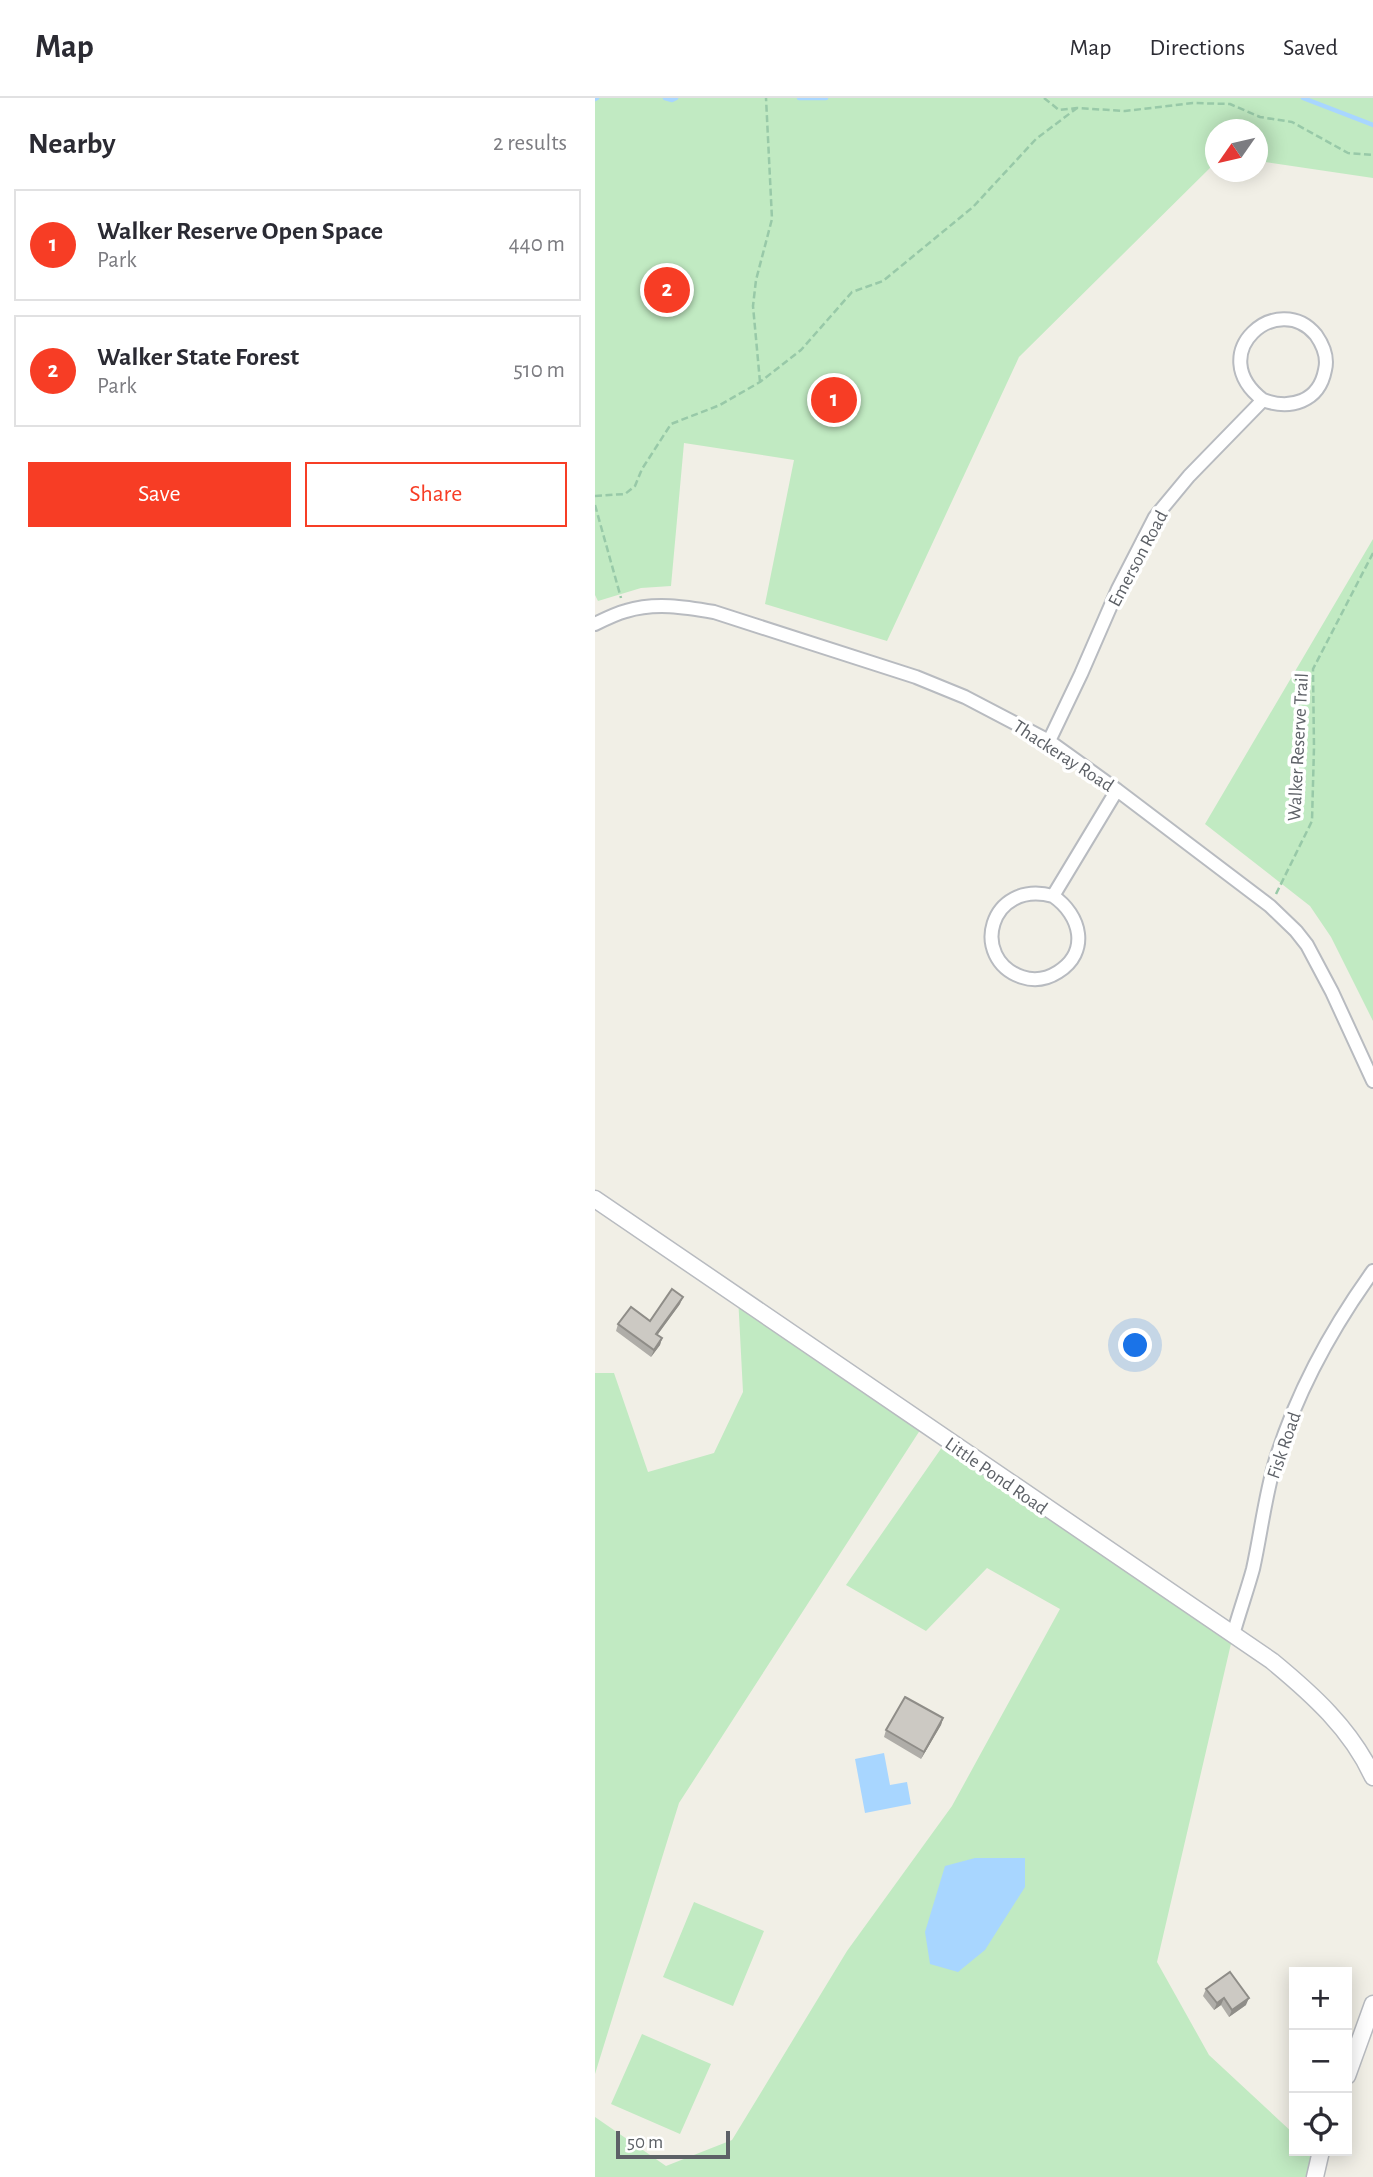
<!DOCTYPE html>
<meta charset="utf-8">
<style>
body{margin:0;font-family:"Alegreya Sans",sans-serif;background:#f2f2f3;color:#2b2b33}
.controls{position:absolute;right:21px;bottom:21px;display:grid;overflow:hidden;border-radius:0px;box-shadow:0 4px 18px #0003}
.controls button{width:63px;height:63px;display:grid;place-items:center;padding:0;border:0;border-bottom:2px solid #e1e1e2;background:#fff;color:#2b2b33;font:35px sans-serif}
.compass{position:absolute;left:610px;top:21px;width:63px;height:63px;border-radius:50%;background:#fff;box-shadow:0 4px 18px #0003;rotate:236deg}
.scale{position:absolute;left:21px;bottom:18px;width:114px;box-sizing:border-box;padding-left:7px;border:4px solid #5d6167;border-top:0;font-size:19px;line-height:24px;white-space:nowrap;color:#5d6167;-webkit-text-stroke:5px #fff;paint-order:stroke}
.you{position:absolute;left:541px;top:1248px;width:24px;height:24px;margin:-18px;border:5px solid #fff;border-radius:50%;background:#1a73e8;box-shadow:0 0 0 10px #1a73e833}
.badge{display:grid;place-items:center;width:46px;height:46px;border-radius:50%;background:#f73d25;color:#fff;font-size:23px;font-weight:700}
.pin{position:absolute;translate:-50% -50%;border:4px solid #fff;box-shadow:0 2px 7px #0006}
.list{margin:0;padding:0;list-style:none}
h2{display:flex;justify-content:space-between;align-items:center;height:91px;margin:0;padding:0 28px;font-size:30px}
h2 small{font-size:23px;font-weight:400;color:#7c7c81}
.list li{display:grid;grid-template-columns:46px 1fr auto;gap:21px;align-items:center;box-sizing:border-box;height:112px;margin:0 14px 14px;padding:0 14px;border:2px solid #e1e1e2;border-radius:0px}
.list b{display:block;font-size:26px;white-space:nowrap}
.list p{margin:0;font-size:23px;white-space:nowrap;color:#7c7c81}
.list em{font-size:23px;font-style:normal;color:#7c7c81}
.actions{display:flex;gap:14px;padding:21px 28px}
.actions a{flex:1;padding:16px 0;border:2px solid #f73d25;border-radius:0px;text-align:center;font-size:24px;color:#f73d25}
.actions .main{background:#f73d25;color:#fff}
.icon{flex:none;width:38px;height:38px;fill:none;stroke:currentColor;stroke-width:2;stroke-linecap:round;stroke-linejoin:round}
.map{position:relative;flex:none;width:778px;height:2079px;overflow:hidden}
header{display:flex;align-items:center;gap:42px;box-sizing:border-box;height:98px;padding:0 35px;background:#fff;border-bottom:2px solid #e1e1e2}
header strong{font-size:33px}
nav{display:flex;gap:38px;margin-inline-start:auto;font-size:24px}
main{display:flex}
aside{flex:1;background:#fff}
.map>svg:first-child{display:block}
.green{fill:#c1eac2}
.water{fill:#a8d6ff}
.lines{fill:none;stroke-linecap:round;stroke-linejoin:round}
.stream{stroke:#a8d6ff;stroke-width:4.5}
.minor-casing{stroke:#b8bbc0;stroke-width:16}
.tertiary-casing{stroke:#b8bbc0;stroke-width:19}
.path{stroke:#98c9a8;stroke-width:2.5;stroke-dasharray:7 3.5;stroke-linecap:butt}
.minor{stroke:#fff;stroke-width:12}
.tertiary{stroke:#fff;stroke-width:16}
.wall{fill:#afada8}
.shaded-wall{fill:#8f8d88}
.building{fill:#ccc9c3;stroke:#8f8d88;stroke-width:2}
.labels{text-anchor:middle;stroke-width:7;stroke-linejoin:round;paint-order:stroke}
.street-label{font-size:19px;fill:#5d6167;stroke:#fff}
</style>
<header>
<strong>Map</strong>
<nav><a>Map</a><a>Directions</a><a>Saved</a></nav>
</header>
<main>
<aside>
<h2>Nearby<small>2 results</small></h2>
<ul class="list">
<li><span class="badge">1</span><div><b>Walker Reserve Open Space</b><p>Park</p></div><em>440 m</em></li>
<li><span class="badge">2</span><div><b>Walker State Forest</b><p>Park</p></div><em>510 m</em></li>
</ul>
<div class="actions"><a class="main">Save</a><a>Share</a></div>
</aside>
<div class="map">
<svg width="778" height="2079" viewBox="0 0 778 2079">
<rect width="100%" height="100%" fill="#f1efe6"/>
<path class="green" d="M0 0H778V80L663 63 662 32H620V65L424 259 292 543 170 506 199 362 89 345 76 488 46 490 3 503 0 497Z
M778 441V923L736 839 715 808 610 726Z
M143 1198 329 1326 84 1705 0 1976V1275H19L53 1374 119 1355 148 1294Z
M352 1342 638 1537 562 1864 614 1957 699 2036V2053H718L724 2059 723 2079H0V2019L71 2068 137 2042 252 1853 357 1708 465 1511 392 1470 331 1533 251 1487Z
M99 1804 169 1833 138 1908 68 1879Z
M47 1936 116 1966 85 2036 16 2006Z"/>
<path class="water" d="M289 1655 295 1687 312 1684 316 1706 270 1715 260 1661Z
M380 1760H430V1789L390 1852 363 1874 335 1866 330 1834 350 1768Z"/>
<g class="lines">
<path class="stream" d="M70 0 77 2 81 0
M204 0H231
M708 0 778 27
M0 1 2 0"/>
<defs>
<path id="minor" d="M0 526C10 521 20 516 31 513 60 504 90 509 119 514L321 579 370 599 454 643 522 692 675 808 701 833 712 847 737 894 778 983
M454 643 486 576 523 491 560 419 594 378 668 302C695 312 724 304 730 272 733 260 728 247 721 237 684 191 607 255 668 302
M458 798C486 817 495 854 463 874 452 881 439 883 427 879 374 861 394 781 458 798L522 692
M638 1537C644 1515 652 1493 658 1471 666 1435 670 1397 681 1361 702 1294 737 1230 778 1173"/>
<path id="tertiary" d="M0 1101 677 1563C717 1596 756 1631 778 1679
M752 1978 778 1906
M720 2079 726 2053"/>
</defs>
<use href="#minor" class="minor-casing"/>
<use href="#tertiary" class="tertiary-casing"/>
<path class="path" d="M449 0 464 12 482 10 530 13 598 5 635 6 665 19 697 24 753 55 778 57
M165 284 158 208 161 182 177 121 171 0
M0 398 30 396 40 388 47 371 76 326 125 307 165 284 206 252 257 194 288 183 378 109 441 41 482 10
M0 407 26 500
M681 796 717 723 719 649 718 571 778 455"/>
<use href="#minor" class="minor"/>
<use href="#tertiary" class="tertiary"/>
</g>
<path class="wall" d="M85 1206 62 1237 67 1240 65 1247 56 1259 21 1233 23 1226 55 1223Z
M348 1620 346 1627 326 1661 289 1639 291 1632Z
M611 1891 651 1907 634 1919 626 1907 619 1912 608 1898Z"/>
<path class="shaded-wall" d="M88 1199 85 1206 58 1243 61 1236Z
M67 1240 65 1247 56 1259 59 1252Z
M348 1620 346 1627 326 1661 329 1654Z
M629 1900 626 1907 619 1912 622 1905Z
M654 1900 651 1907 634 1919 637 1912Z"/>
<path class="building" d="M77 1191 88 1199 61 1236 67 1240 59 1252 23 1226 36 1209 55 1223Z
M310 1599 348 1620 329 1654 291 1632Z
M635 1874 654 1900 637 1912 629 1900 622 1905 611 1891Z"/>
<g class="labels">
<g class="street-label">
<text transform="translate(542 460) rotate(-62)" y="7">Emerson Road</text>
<text transform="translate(702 649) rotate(-87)" y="7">Walker Reserve Trail</text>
<text transform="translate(469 657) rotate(33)" y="7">Thackeray Road</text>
<text transform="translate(688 1347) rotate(-71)" y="7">Fisk Road</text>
<text transform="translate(402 1377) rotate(35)" y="7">Little Pond Road</text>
</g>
</g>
</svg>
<div class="controls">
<button>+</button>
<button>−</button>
<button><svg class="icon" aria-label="locate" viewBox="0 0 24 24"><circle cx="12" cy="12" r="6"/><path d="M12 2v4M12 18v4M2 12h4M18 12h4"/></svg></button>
</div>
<svg class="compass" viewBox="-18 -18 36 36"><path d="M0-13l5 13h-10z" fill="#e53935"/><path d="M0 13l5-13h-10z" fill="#7c7c81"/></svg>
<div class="scale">50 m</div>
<div class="you"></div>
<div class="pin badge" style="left:239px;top:302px">1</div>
<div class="pin badge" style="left:72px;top:192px">2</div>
</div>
</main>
